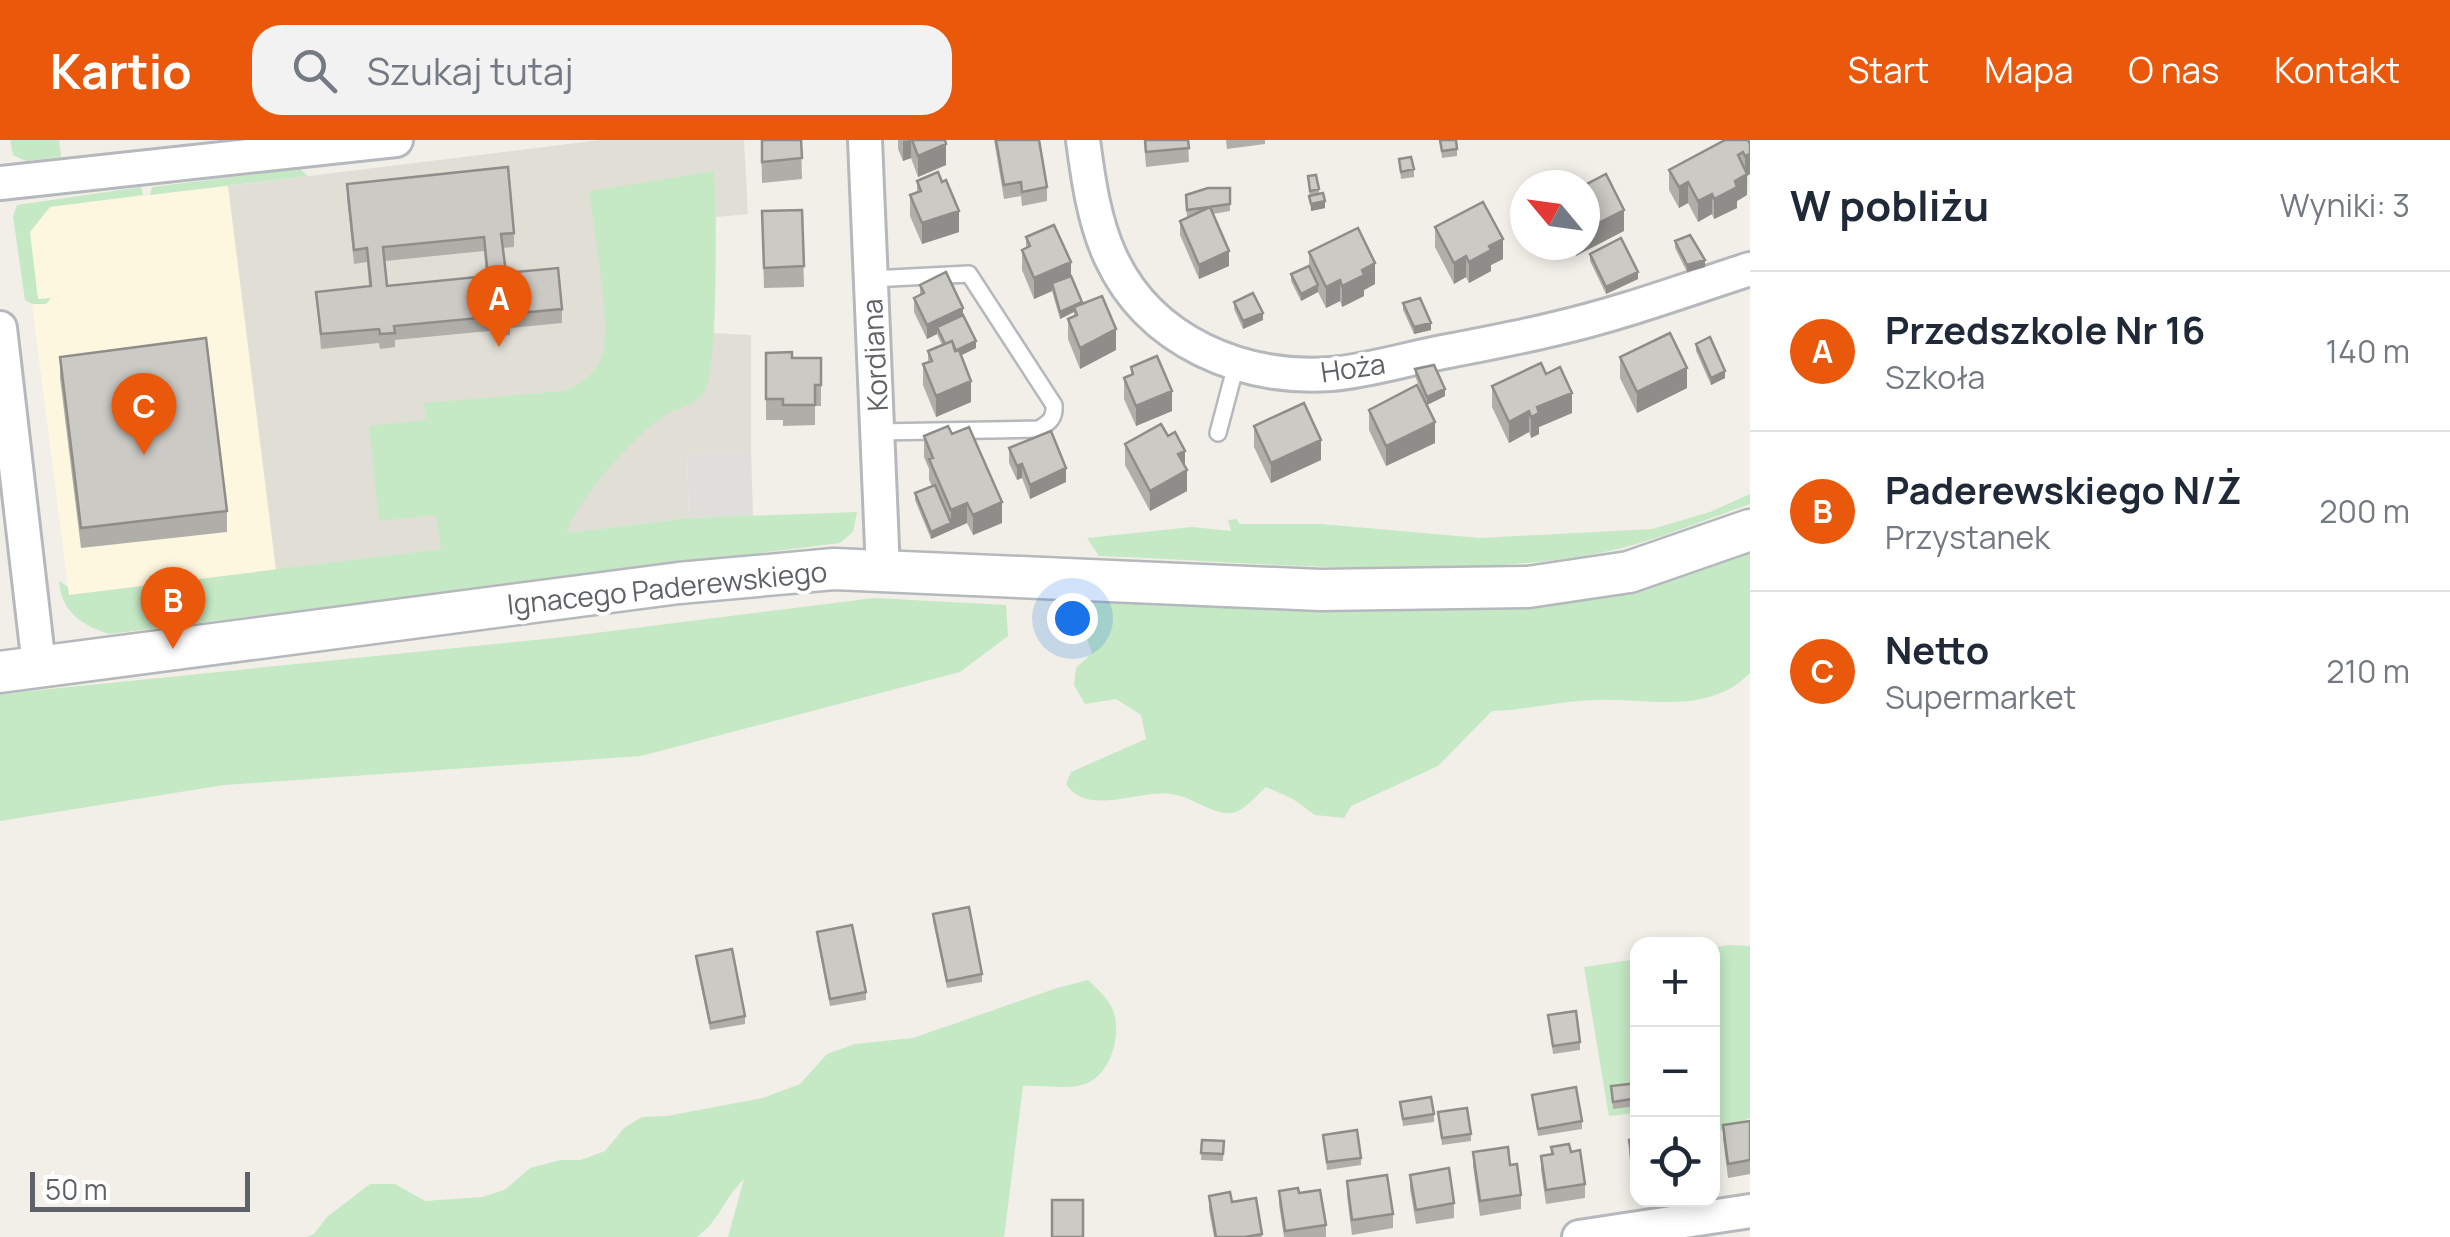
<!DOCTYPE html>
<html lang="pl">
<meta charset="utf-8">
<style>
body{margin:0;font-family:Manrope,sans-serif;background:#f2f2f3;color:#1f2937}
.controls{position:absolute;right:30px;bottom:30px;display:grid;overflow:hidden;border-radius:20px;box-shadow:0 5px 15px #0003}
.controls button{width:90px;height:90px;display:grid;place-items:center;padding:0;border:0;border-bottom:2px solid #e0e1e3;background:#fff;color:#1f2937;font:50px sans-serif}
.compass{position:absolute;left:1510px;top:30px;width:90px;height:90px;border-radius:50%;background:#fff;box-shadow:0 5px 15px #0003;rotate:299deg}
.scale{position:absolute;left:30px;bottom:25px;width:220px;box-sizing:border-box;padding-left:10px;border:5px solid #5f6368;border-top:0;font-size:28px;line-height:35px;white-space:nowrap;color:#5f6368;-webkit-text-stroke:8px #fff;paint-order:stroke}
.you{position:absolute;left:1072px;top:478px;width:35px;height:35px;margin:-25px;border:8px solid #fff;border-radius:50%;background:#1a73e8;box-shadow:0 0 0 15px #1a73e833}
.badge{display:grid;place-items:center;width:65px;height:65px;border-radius:50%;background:#ea580c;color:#fff;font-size:32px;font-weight:700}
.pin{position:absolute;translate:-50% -82px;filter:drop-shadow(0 2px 5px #0008)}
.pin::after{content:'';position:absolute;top:52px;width:35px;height:30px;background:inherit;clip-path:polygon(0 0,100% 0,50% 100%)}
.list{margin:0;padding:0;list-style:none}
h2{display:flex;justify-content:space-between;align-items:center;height:130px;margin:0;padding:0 40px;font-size:42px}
h2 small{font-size:32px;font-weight:400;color:#747a83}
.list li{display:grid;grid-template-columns:65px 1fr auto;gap:30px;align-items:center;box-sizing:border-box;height:160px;padding:0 40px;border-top:2px solid #e0e1e3}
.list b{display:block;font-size:38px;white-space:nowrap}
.list p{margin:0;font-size:32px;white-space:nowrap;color:#747a83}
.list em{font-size:32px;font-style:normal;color:#747a83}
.icon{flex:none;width:55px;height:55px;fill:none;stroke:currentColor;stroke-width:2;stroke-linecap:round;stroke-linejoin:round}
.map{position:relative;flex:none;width:1750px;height:1097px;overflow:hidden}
header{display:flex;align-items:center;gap:60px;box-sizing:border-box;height:140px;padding:0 50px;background:#ea580c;color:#fff}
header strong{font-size:48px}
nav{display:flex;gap:55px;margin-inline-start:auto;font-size:35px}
.search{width:700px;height:90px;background:#f2f2f3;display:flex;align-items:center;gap:25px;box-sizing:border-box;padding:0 35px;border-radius:30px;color:#747a83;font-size:38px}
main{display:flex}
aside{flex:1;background:#fff}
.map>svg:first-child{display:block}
.commercial{fill:#fef7e0}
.industrial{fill:#e0deda}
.education{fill:#e1ded6}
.green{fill:#c5e8c5}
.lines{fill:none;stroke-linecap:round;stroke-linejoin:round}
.service-casing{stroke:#b5b8bc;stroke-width:20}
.minor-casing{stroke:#b5b8bc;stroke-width:38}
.tertiary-casing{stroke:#b5b8bc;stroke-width:45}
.service{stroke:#fff;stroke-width:15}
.minor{stroke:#fff;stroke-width:32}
.tertiary{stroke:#fff;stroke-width:40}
.wall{fill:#afaea9;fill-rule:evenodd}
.shaded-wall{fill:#8f8d8a}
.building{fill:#cccac5;stroke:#8f8d8a;stroke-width:2.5;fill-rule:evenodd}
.labels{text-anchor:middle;stroke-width:8;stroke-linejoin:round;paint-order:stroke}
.street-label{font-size:28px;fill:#5f6368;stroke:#fff}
</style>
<header>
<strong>Kartio</strong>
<div class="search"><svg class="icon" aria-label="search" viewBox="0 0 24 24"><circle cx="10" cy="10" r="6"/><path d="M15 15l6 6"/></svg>Szukaj tutaj</div>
<nav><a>Start</a><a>Mapa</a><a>O nas</a><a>Kontakt</a></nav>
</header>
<main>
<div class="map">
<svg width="1750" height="1097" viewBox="0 0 1750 1097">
<rect width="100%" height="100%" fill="#f1efe8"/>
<path class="commercial" d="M228 46 276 430 69 455 20 70Z"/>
<path class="industrial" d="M751 310 753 376 689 378 687 314Z"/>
<path class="education" d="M601 0H744L748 74 716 77 713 193 751 195V310L687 314 689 378 276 430 228 46Z"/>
<path class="green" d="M10 0H59L61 17 26 21 13 15Z
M300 29 308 36 150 55 152 47Z
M714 31C716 65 719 232 704 253 693 267 671 269 658 280 631 300 575 362 567 393L689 378 857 372 853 392 840 403 109 494C81 485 61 471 59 441L68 447 69 455 441 409 436 375 379 381 369 286 426 280 424 263 564 251C582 244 596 233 602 215 612 188 593 85 589 51Z
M141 47 143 55 50 67 30 92 38 159 51 158 46 164H32L25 160 13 76 17 65Z
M1750 354V364C1698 382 1644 406 1589 415 1433 441 1258 422 1099 416L1087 398 1192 387 1231 391 1228 380 1237 379 1239 384H1321L1480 398 1652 389 1710 372Z
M1750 390V533C1708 576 1648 558 1594 560 1560 561 1527 570 1492 571L1438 626 1351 666 1344 678 1315 675 1293 659 1266 647C1258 654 1246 668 1236 672 1218 678 1195 659 1177 655 1144 646 1088 679 1066 644L1071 632 1146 599 1141 575 1116 559 1085 564 1074 545 1076 528 1092 513 1087 499 1062 477 1069 455 1122 441 1215 467 1274 468 1486 450Z
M874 458 1006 465 1008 496 960 532 641 616 224 645 0 681V554L564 497Z
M1728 805 1750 806V978L1713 994V808Z
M1637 819V973L1609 976 1584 827Z
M1088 840C1099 850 1112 862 1115 877 1120 900 1109 936 1085 944 1067 950 1042 945 1023 946L1004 1097H728L744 1039C723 1059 721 1079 697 1097H306L314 1094 327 1077 370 1044H395L425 1061 483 1057 506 1049 530 1028 561 1020H581L605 1011 624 988 642 977 667 976 763 958 800 944 827 914 855 904 913 898 1057 848Z"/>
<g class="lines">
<defs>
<path id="service" d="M871 139 969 134 1054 265C1055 278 1050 282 1039 289L878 292
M1218 293 1236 225"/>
<path id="minor" d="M865 0 883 431
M1083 0C1088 38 1094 82 1111 118 1150 202 1242 240 1331 234 1368 231 1406 219 1443 212 1480 205 1517 198 1554 189 1620 174 1685 150 1750 129
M0 43 396 0
M0 188 39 526
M1579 1097 1750 1071"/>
<path id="tertiary" d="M0 532 679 443 834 429 1320 450 1528 447 1629 432 1750 390"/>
</defs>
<use href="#service" class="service-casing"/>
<use href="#minor" class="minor-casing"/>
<use href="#tertiary" class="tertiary-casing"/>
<use href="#service" class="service"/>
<use href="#minor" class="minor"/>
<use href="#tertiary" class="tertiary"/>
</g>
<path class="wall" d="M761 0H801L802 39 762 43Z
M898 0H945L946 25 918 37 911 18 903 21 898 9Z
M994 0H1039L1047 47V61L1022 66 1021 56 1004 59Z
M1144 0H1188L1189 22 1146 27Z
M1226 0H1265V4L1227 9Z
M1440 0 1457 9V16L1442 18Z
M1748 0 1747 55 1737 61V68L1714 79 1712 74 1698 82 1688 63 1679 68 1669 50V30Z
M1399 19 1414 29V37L1401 39Z
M1308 36 1319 49V54L1325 68 1311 71Z
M917 41 959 92 922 104 910 76V55L917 52Z
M347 44 514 93V107L503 108 506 133 562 169V183L510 188V195L500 196 499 190 395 200V207L380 209 379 203 321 209 316 152 369 146 367 122 354 124 347 58ZM484 111 486 136 387 146 385 121Z
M1230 48V71L1213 74 1229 126 1199 139 1180 95V81L1187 77 1186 62Z
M802 70 804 147 764 148 762 71Z
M1435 87 1503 119 1491 125V131L1469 143 1466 137 1454 144 1435 107Z
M1026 97 1071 136 1082 164 1116 210 1080 229 1068 199V179L1074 176V172L1060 179 1052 151 1034 159 1022 130V110L1026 108Z
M1675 101 1705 127 1687 132 1675 108Z
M1309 112 1375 144 1364 150V156L1342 167 1340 161 1326 168 1318 152 1301 161 1291 141V134L1309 126Z
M1590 114 1638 139 1606 154 1590 121Z
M920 145 963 175 976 208 961 215 971 262 936 277 923 245V224L928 222V211L942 205 937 194 927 199 914 172V158L920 155Z
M1234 162 1263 180 1243 189 1234 169Z
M1403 163 1431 190 1414 194 1403 170Z
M1696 204 1725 238 1711 245 1696 211Z
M766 213 792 218H821V266H815V285L783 286V280H766Z
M60 217 227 371V392L81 408 60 238Z
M1620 217 1687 248 1637 273 1620 238Z
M1131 227 1172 271 1136 286 1124 259V238L1131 236Z
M1415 229 1445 256 1427 265 1415 236Z
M1546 234 1572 273 1539 287V294L1531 298 1529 292 1509 303 1492 267V246Z
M1369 270 1435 303 1386 326 1369 290Z
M1254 286 1321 320 1271 343 1254 307Z
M924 296 1002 383 973 395 967 383 931 399 915 360V353L932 346 929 340V329L924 317Z
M1125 304 1185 326 1187 351 1150 371 1125 325Z
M1009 308 1066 342 1030 359 1022 338 1017 340 1009 323Z
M933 774 982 834V842L947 848 933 781Z
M817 792 866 852V860L830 866 817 799Z
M696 816 745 876V884L710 890 696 823Z
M1548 875 1580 902V910L1553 914Z
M1638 943V966L1613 969 1611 946Z
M1532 955 1582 981V989L1538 996Z
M1400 962 1434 974V982L1403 986Z
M1438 972 1471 994V1001L1442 1005Z
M1750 981V1034L1728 1038 1723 999V985Z
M1323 995 1361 1018V1025L1327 1030Z
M1638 998V1052L1635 1053 1629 1014V1000Z
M1202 1000 1224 1001 1223 1021 1201 1020Z
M1551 1007 1571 1012 1585 1044V1058L1546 1064 1541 1030V1016L1551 1014Z
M1473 1012 1510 1025 1521 1055V1069L1480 1076 1473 1026Z
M1410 1035 1454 1063V1078L1416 1084 1410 1049Z
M1347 1041 1393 1074V1088L1352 1095 1347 1056Z
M1279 1051 1299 1053 1326 1085V1097H1284L1279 1065Z
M1209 1056 1232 1062 1256 1058 1262 1097H1214L1209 1070Z"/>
<path class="shaded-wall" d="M911 0V18L903 21V1Z
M946 4V25L918 37V16Z
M1750 14V34L1747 36V55L1737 61V68L1714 79V59L1735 41 1745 36V16Z
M1688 42V63L1679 68V47Z
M1712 54V74L1698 82V61Z
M1325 61V68L1311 71V64Z
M1624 70V91L1576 116V105H1585V90Z
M959 71V92L922 104V83Z
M1503 99V119L1491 125V131L1469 143V122L1489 106Z
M1229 111V126L1199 139V125Z
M1466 116V137L1454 144V123Z
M1705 120V127L1687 132V125Z
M1071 122V143H1052V151L1034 159V138Z
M1375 123V144L1364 150V156L1342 167V146L1362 130Z
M1638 132V139L1606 154V147Z
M1340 140V161L1326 168V147Z
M1318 145V152L1301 161V154Z
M1082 162V169L1074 167V172L1060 179V172Z
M963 168V182L937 187V194L927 199V185Z
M1263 173V180L1243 189V181Z
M1431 183V190L1414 194V187Z
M1116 189V210L1080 229V208Z
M976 201V208L950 221V213Z
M1687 228V248L1637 273V252Z
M1725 231V238L1711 245V238Z
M971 241V262L936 277V256Z
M1445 249V256L1427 265V257Z
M1172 251V271L1136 286V266Z
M1572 253V273L1539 287V294L1531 298V277L1537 267Z
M1529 271V292L1509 303V282Z
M1435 282V303L1386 326V306Z
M1321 300V320L1271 343V323Z
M1185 311V332L1178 314Z
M1022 324V338L1017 340V326Z
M1066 328V342L1030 359V345Z
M1187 330V351L1150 371V351Z
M1002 362V383L973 395V375Z
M967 363V383L931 399V392L951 383V370Z"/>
<path class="building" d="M762 0H801L802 18 762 22Z
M912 0H945L946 4 918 16Z
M996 0H1039L1047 47 1022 52 1021 42 1004 45Z
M1145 0H1188L1189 8 1146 12Z
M1440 0H1456L1457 9 1442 11Z
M1725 0H1748L1750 4V14L1745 16 1743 12 1738 15 1747 34 1735 41 1737 47 1714 59 1712 54 1698 61 1688 42 1679 47 1669 30Z
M1411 17 1414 29 1401 32 1399 19Z
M508 27 514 93 501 94 506 133 558 128 562 169 509 174 510 181H500L499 176 394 186 395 193 380 194 379 189 321 194 316 152 371 146 367 108 354 110 347 44ZM484 97 488 136 387 146 383 107Z
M938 32 942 42 946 40 959 71 922 83 910 55 921 51 917 41Z
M1606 34 1624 70 1585 90V45Z
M1316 35 1319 49 1310 51 1308 36Z
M1208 48H1230V64L1187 70 1186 55Z
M1323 53 1325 61 1311 64 1309 56Z
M1483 62 1503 99 1489 106 1491 110 1469 122 1466 116 1454 123 1435 87Z
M1210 67 1229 111 1199 125 1180 81Z
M802 70 804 126 764 128 762 71Z
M1054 85 1071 122 1034 138 1022 110 1030 106 1026 97Z
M1358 88 1375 123 1362 130 1364 135 1342 146 1340 140 1326 147 1309 112Z
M1690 95 1705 120 1687 125 1675 101Z
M1621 98 1638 132 1606 147 1590 114Z
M1309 126 1318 145 1301 154 1291 134Z
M946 132 963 168 927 185 914 158 924 153 920 145Z
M1071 136 1082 162 1060 172 1052 143Z
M1253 153 1263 173 1243 181 1234 162Z
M1102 156 1116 189 1080 208 1068 179 1077 175 1074 167Z
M1420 158 1431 183 1414 187 1403 163Z
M963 175 976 201 955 211 952 201 945 204 937 187Z
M1670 193 1687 228 1637 252 1620 217Z
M1710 197 1725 231 1711 238 1696 204Z
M206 198 227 371 81 388 60 217Z
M952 201 956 211 959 210 971 241 936 256 923 224 932 221 928 211Z
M792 212V218H821V245H815V265H783V259H766V213Z
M1157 216 1172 251 1136 266 1124 238 1133 234 1131 227Z
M1541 223 1546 234 1560 227 1572 253 1537 267 1539 273 1531 277 1529 271 1509 282 1492 246Z
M1434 225 1445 249 1427 257 1415 229Z
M1417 245 1435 282 1386 306 1369 270Z
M1304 263 1321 300 1271 323 1254 286Z
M1161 284 1168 296 1175 292 1185 311 1178 314 1187 330 1150 351 1125 304Z
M948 286 952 294 969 287 1002 362 973 375 967 363 951 370 929 319 933 318 924 296Z
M1051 291 1066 328 1030 345 1022 324 1017 326 1009 308Z
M935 345 951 383 931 392 915 353Z
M969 767 982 834 947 841 933 774Z
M852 785 866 852 830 859 817 792Z
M732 809 745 876 710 883 696 816Z
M1576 871 1580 902 1553 906 1548 875Z
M1638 943V958L1613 962 1611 946Z
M1576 947 1582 981 1538 989 1532 955Z
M1431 957 1434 974 1403 979 1400 962Z
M1467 968 1471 994 1442 998 1438 972Z
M1750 981V1020L1728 1024 1723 985Z
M1357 990 1361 1018 1327 1022 1323 995Z
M1638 998V1038H1635L1629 1000Z
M1202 1000 1224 1001 1223 1014 1201 1013Z
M1569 1004 1571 1012 1580 1010 1585 1044 1546 1050 1541 1016 1553 1014 1551 1007Z
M1508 1007 1510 1025 1517 1024 1521 1055 1480 1061 1473 1012Z
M1449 1028 1454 1063 1416 1070 1410 1035Z
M1387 1035 1393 1074 1352 1080 1347 1041Z
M1298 1048 1299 1053 1320 1050 1326 1085 1285 1091 1279 1051Z
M1230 1052 1232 1062 1256 1058 1262 1094 1245 1097H1216L1209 1056Z
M1052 1060H1083V1097H1052Z"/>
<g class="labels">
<g class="street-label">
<text transform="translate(875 215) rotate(-93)" y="10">Kordiana</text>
<text transform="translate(1353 228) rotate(-8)" y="10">Hoża</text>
<text transform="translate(667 448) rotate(-6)" y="10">Ignacego Paderewskiego</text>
</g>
</g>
</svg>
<div class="controls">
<button>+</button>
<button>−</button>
<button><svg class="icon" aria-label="locate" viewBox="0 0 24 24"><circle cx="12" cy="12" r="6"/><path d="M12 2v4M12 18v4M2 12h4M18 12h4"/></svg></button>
</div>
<svg class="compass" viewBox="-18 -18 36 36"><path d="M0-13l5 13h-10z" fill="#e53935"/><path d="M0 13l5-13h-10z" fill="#747a83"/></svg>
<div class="scale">50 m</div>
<div class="you"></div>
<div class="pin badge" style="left:499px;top:207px">A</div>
<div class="pin badge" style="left:173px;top:509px">B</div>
<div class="pin badge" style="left:144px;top:315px">C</div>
</div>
<aside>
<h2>W pobliżu<small>Wyniki: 3</small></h2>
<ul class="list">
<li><span class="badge">A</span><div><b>Przedszkole Nr 16</b><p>Szkoła</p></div><em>140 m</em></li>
<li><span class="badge">B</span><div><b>Paderewskiego N/Ż</b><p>Przystanek</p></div><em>200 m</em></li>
<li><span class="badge">C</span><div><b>Netto</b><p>Supermarket</p></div><em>210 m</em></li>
</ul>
</aside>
</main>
